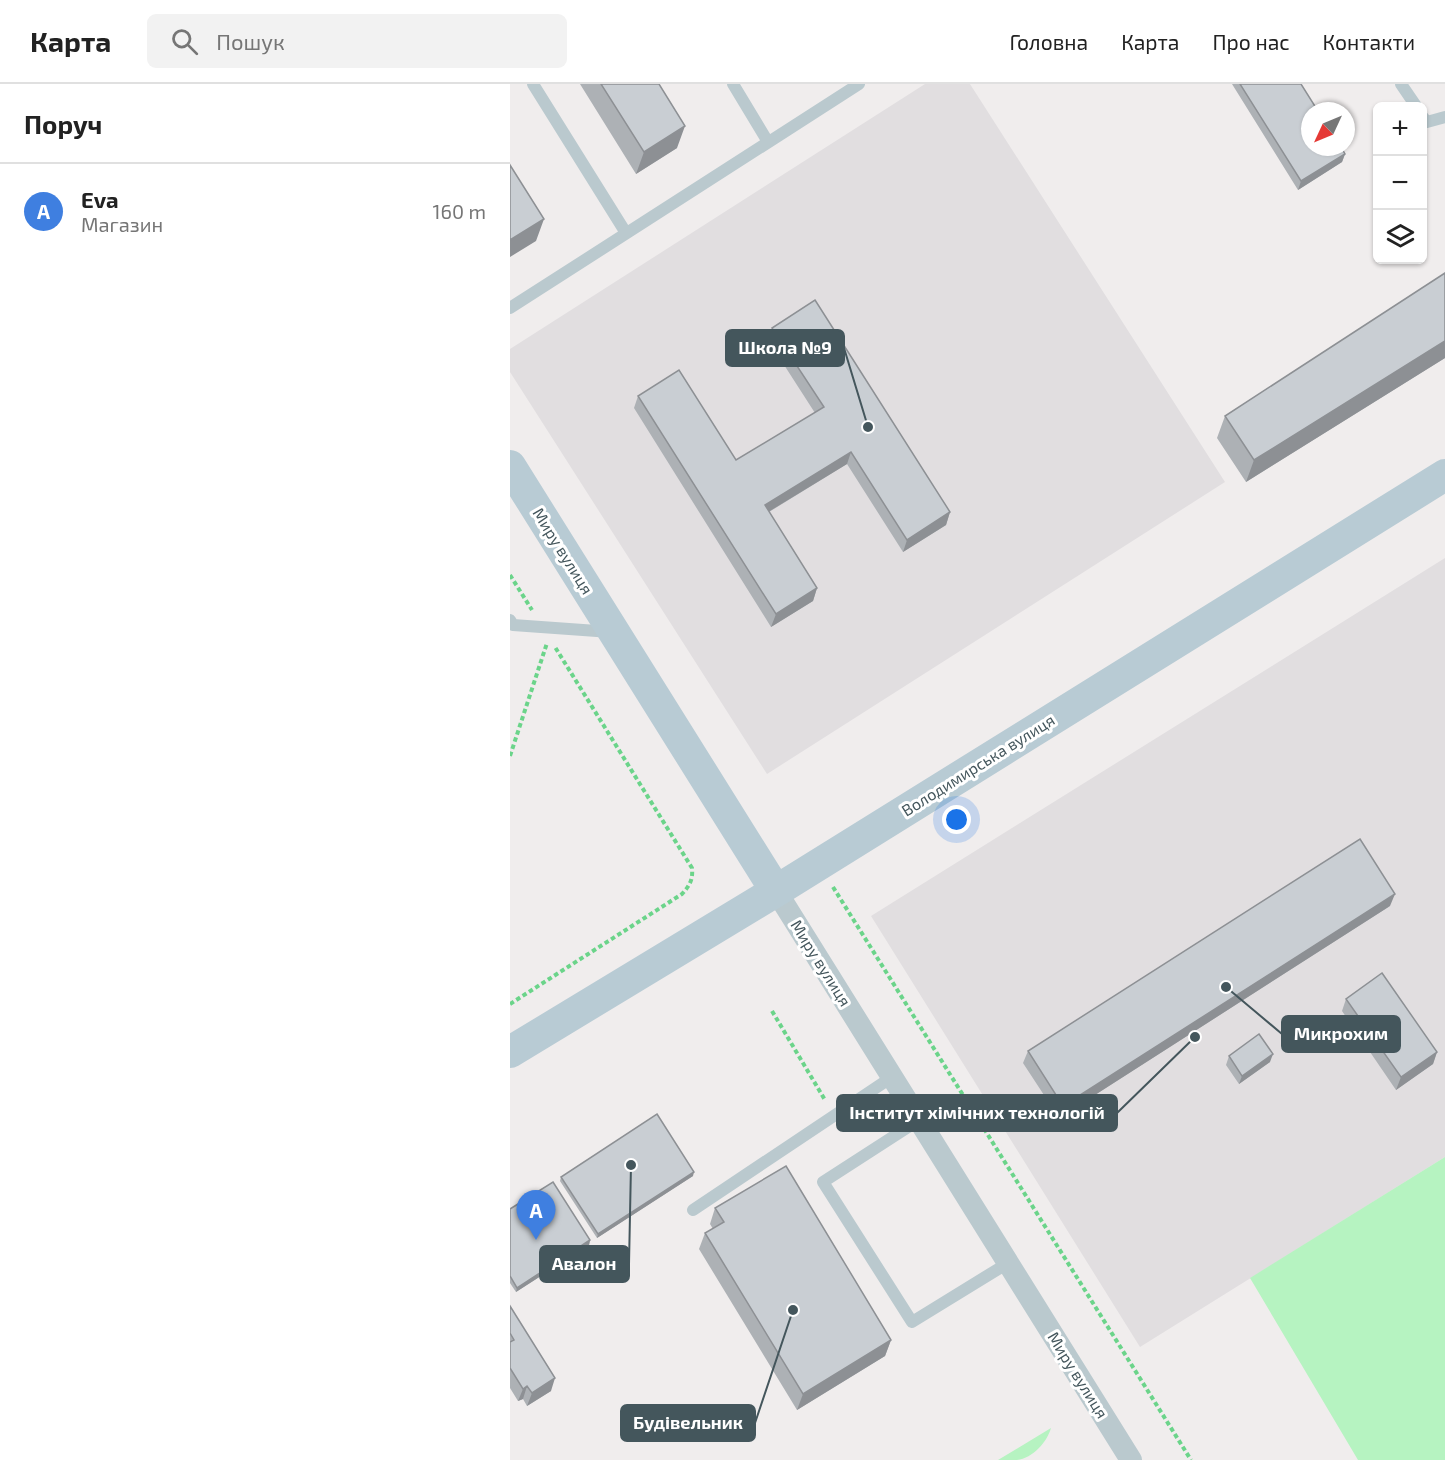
<!DOCTYPE html>
<html lang="uk">
<meta charset="utf-8">
<style>
body{margin:0;font-family:"Exo 2",sans-serif;background:#f2f2f2;color:#222}
.controls{position:absolute;right:18px;top:18px;display:grid;overflow:hidden;border-radius:9px;box-shadow:0 2px 4px #0004}
.controls button{width:54px;height:54px;display:grid;place-items:center;padding:0;border:0;border-bottom:2px solid #e0e0e0;background:#fff;color:#222;font:30px sans-serif}
.compass{position:absolute;left:791px;top:18px;width:54px;height:54px;border-radius:50%;background:#fff;box-shadow:0 2px 4px #0004;rotate:226deg}
.you{position:absolute;left:447px;top:736px;width:21px;height:21px;margin:-15px;border:4px solid #fff;border-radius:50%;background:#1a73e8;box-shadow:0 0 0 9px #1a73e833}
.badge{display:grid;place-items:center;width:39px;height:39px;border-radius:50%;background:#db2777;color:#fff;font-size:20px;font-weight:700}
.pin{position:absolute;translate:-50% -50px;filter:drop-shadow(0 2px 3px #0008)}
.pin::after{content:'';position:absolute;top:32px;width:21px;height:18px;background:inherit;clip-path:polygon(0 0,100% 0,50% 100%)}
.list{margin:0;padding:0;list-style:none}
h2{display:flex;justify-content:space-between;align-items:center;height:78px;margin:0;padding:0 24px;font-size:26px}
h2 small{font-size:20px;font-weight:400;color:#767676}
.list li{display:grid;grid-template-columns:39px 1fr auto;gap:18px;align-items:center;box-sizing:border-box;height:96px;padding:0 24px;border-top:2px solid #e0e0e0}
.list b{display:block;font-size:22px;white-space:nowrap}
.list p{margin:0;font-size:20px;white-space:nowrap;color:#767676}
.list em{font-size:20px;font-style:normal;color:#767676}
.icon{flex:none;width:33px;height:33px;fill:none;stroke:currentColor;stroke-width:2;stroke-linecap:round;stroke-linejoin:round}
.map{position:relative;flex:none;width:935px;height:1376px;overflow:hidden}
header{display:flex;align-items:center;gap:36px;box-sizing:border-box;height:84px;padding:0 30px;background:#fff;border-bottom:2px solid #e0e0e0}
header strong{font-size:28px}
nav{display:flex;gap:33px;margin-inline-start:auto;font-size:21px}
.search{width:420px;height:54px;background:#f2f2f2;display:flex;align-items:center;gap:15px;box-sizing:border-box;padding:0 21px;border-radius:9px;color:#767676;font-size:22px}
main{display:flex}
aside{flex:1;background:#fff}
.map>svg:first-child{display:block}
.education{fill:#e1dee0}
.green{fill:#b6f3c1}
.lines{fill:none;stroke-linecap:round;stroke-linejoin:round}
.path{stroke:#6bd48a;stroke-width:4;stroke-dasharray:4.5 3;stroke-linecap:butt}
.lane{stroke:#bac9ce;stroke-width:12}
.street{stroke:#bac9ce;stroke-width:22}
.secondary{stroke:#b8cbd4;stroke-width:32}
.wall{fill:#adb1b5}
.shaded-wall{fill:#8d9094}
.building{fill:#c9ced3;stroke:#8d9094;stroke-width:1.5}
.labels{text-anchor:middle;stroke-width:6;stroke-linejoin:round;paint-order:stroke}
.street-label{font-size:16px;fill:#44565c;stroke:#fff}
.leader{fill:none;stroke:#44565c;stroke-width:2}
.callout-dot{fill:#44565c;stroke:#fff;stroke-width:2}
.callout{fill:#44565c;stroke:#44565c;stroke-width:2}
.callout-label{font-size:18px;text-anchor:middle;font-weight:bold;fill:#fff}
</style>
<header>
<strong>Карта</strong>
<div class="search"><svg class="icon" aria-label="search" viewBox="0 0 24 24"><circle cx="10" cy="10" r="6"/><path d="M15 15l6 6"/></svg>Пошук</div>
<nav><a>Головна</a><a>Карта</a><a>Про нас</a><a>Контакти</a></nav>
</header>
<main>
<aside>
<h2>Поруч<small></small></h2>
<ul class="list">
<li><span class="badge" style="background:#3f7fe0">A</span><div><b>Eva</b><p>Магазин</p></div><em>160 m</em></li>
</ul>
</aside>
<div class="map">
<svg width="935" height="1376" viewBox="0 0 935 1376">
<rect width="100%" height="100%" fill="#f0eded"/>
<path class="education" d="M415 0H460L715 398 257 690 0 288V265Z
M935 474V1073L630 1263 361 832Z"/>
<path class="green" d="M935 1073V1376H848L740 1194Z
M541 1344C537 1358 523 1374 507 1376 501 1376 494 1376 488 1376Z"/>
<g class="lines">
<path class="path" d="M0 491 22 526
M0 672 37 559
M323 803 681 1376
M0 920 172 810C180 801 183 796 182 784L45 563
M262 927 315 1016"/>
<path class="lane" d="M23 0 116 149
M223 0 258 58
M891 0 906 22
M912 32 917 38 935 33
M0 224 349 0
M0 536 3 541 101 548
M409 1036 313 1098 402 1238 498 1179
M183 1126 382 993"/>
<path class="street" d="M266 807 621 1376"/>
<path class="secondary" d="M0 382 266 807
M0 968 266 807 935 391"/>
</g>
<path class="wall" d="M70 0H149L167 64 126 90Z
M722 0H791L835 70 832 78 788 106Z
M935 189V274L736 398 707 354 715 332Z
M262 244 440 428 436 441 393 468 337 380 259 428 307 504 303 517 261 543 124 324 128 312 226 376 305 329 258 256Z
M880 822 549 1034 513 979 518 967Z
M836 915 927 968 923 980 886 1006 832 927Z
M719 972 760 978 729 1000 716 981Z
M183 1092 87 1154 50 1097 51 1093Z
M205 1124 381 1256 375 1272 287 1326 189 1165 195 1149 203 1145 200 1140Z
M0 1125 80 1156 79 1161 6 1208 0 1199Z
M0 1222 41 1307 17 1322 13 1315 8 1317 0 1304Z"/>
<path class="shaded-wall" d="M175 42 167 64 126 90 134 68Z
M835 70 832 78 788 106 791 97Z
M34 135 26 157 0 173V156Z
M935 257V274L736 398 744 376Z
M341 368 337 380 250 433 255 421Z
M440 428 436 441 393 468 397 456Z
M307 504 303 517 261 543 266 530Z
M885 810 880 822 549 1034 553 1022Z
M927 968 923 980 886 1006 891 993Z
M763 970 760 978 729 1000 732 992Z
M184 1088 183 1092 87 1154 88 1150Z
M80 1156 79 1161 6 1208 7 1204Z
M381 1256 375 1272 287 1326 293 1310Z
M45 1294 41 1307 17 1322 22 1309Z
M17 1302 13 1315 8 1317 13 1305Z"/>
<path class="building" d="M91 0H149L175 42 134 68Z
M730 0H791L808 27H800V63H831L835 70 791 97Z
M0 81 34 135 0 156Z
M935 189V257L744 376 715 332Z
M305 216 440 428 397 456 341 368 255 421 307 504 266 530 128 312 169 286 226 376 314 323 262 244Z
M850 755 885 810 553 1022 518 967Z
M872 889 927 968 891 993 836 915Z
M749 950 763 970 732 992 719 972Z
M147 1030 184 1088 88 1150 51 1093Z
M276 1082 381 1256 293 1310 195 1149 214 1138 205 1124Z
M43 1098 80 1156 7 1204 0 1192V1125Z
M0 1222 45 1294 22 1309 17 1302 13 1305 0 1284V1258L4 1256 0 1249Z"/>
<g class="labels">
<g class="street-label">
<text transform="translate(53 467) rotate(58)" y="6">Миру вулиця</text>
<text transform="translate(468 681) rotate(-32)" y="6">Володимирська вулиця</text>
<text transform="translate(311 879) rotate(58)" y="6">Миру вулиця</text>
<text transform="translate(568 1291) rotate(58)" y="6">Миру вулиця</text>
</g>
</g>
<path class="leader" d="M358 343L334 264M716 903L772 950M685 953L607 1029M121 1081L119 1180M283 1226L245 1339"/>
<g class="callout-dot">
<circle cx="358" cy="343" r="6"/>
<circle cx="716" cy="903" r="6"/>
<circle cx="685" cy="953" r="6"/>
<circle cx="121" cy="1081" r="6"/>
<circle cx="283" cy="1226" r="6"/>
</g>
<g class="callout">
<rect x="216" y="246" width="118" height="36" rx="6"/>
<rect x="772" y="932" width="118" height="36" rx="6"/>
<rect x="327" y="1011" width="280" height="36" rx="6"/>
<rect x="30" y="1162" width="89" height="36" rx="6"/>
<rect x="111" y="1321" width="134" height="36" rx="6"/>
</g>
<g class="callout-label">
<text x="275" y="270">Школа №9</text>
<text x="831" y="956">Микрохим</text>
<text x="467" y="1035">Інститут хімічних технологій</text>
<text x="74" y="1186">Авалон</text>
<text x="178" y="1345">Будівельник</text>
</g>
</svg>
<div class="controls">
<button>+</button>
<button>−</button>
<button><svg class="icon" aria-label="layers" viewBox="0 0 24 24"><path d="M12 4l9 5-9 5-9-5zM3 14l9 5 9-5"/></svg></button>
</div>
<svg class="compass" viewBox="-18 -18 36 36"><path d="M0-13l5 13h-10z" fill="#e53935"/><path d="M0 13l5-13h-10z" fill="#767676"/></svg>
<div class="you"></div>
<div class="pin badge" style="left:26px;top:1156px;background:#3f7fe0">A</div>
</div>
</main>
